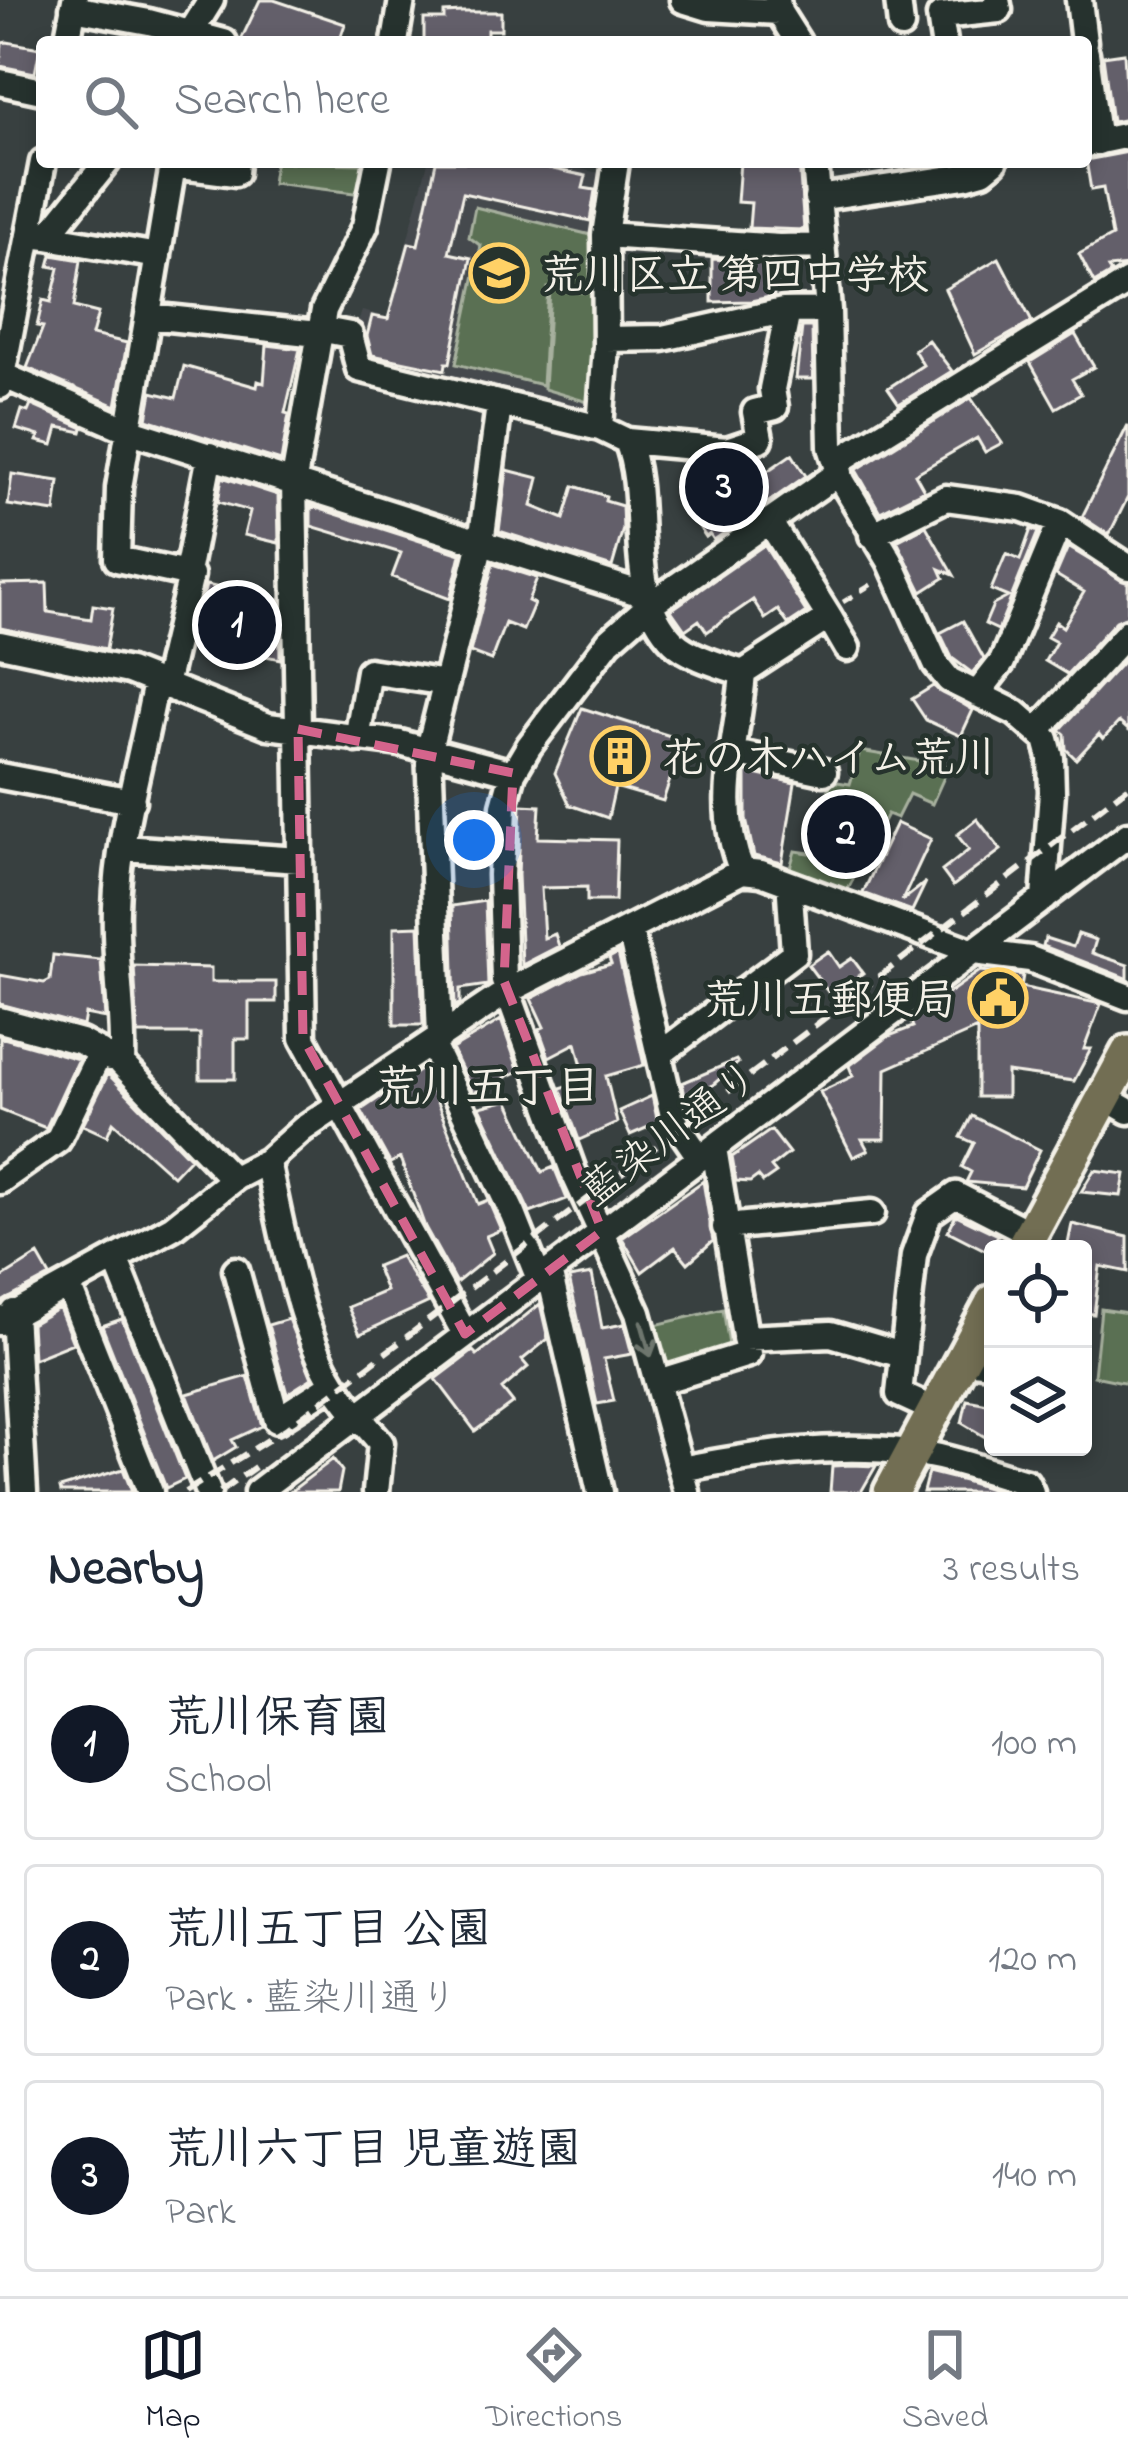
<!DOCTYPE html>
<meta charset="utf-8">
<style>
body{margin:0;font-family:"Indie Flower","Klee One",sans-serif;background:#f6f6f7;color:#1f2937}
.controls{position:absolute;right:36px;bottom:36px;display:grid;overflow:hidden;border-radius:12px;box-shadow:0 6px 18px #0003}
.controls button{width:108px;height:108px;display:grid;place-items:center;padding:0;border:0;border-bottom:3px solid #e0e1e3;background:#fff;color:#1f2937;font:60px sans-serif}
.you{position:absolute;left:474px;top:840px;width:42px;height:42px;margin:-30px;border:9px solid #fff;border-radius:50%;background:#1a73e8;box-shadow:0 0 0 18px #1a73e833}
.badge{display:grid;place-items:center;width:78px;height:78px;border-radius:50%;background:#111827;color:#fff;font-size:39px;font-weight:700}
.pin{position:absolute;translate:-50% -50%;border:6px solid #fff;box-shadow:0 3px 12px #0006}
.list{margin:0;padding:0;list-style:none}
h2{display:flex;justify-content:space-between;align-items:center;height:156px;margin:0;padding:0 48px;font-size:51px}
h2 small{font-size:39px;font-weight:400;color:#747a83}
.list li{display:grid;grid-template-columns:78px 1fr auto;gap:36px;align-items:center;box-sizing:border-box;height:192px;margin:0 24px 24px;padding:0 24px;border:3px solid #e0e1e3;border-radius:12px}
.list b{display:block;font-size:45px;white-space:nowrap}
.list p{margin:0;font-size:39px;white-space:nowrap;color:#747a83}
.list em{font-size:39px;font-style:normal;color:#747a83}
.icon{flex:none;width:66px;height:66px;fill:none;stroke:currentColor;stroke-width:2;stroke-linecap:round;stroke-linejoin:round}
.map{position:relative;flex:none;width:1128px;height:1492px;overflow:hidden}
.search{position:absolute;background:#fff;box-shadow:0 6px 18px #0003;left:36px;right:36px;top:36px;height:132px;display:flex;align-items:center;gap:30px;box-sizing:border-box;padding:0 42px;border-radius:12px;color:#747a83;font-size:45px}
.sheet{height:804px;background:#fff}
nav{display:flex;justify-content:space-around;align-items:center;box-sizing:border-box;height:168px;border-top:3px solid #e0e1e3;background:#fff;font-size:33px;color:#747a83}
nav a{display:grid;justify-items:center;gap:6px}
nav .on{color:#111827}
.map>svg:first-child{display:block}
.built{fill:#45494d}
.green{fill:#5a7053;stroke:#a7b09e;stroke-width:3}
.building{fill:#635f6b;stroke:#f4f1e8;stroke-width:3}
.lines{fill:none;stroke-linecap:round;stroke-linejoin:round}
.minor-casing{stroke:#f4f1e8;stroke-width:33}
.major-casing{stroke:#f4f1e8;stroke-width:42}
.path{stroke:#f4f1e8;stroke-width:4.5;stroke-dasharray:12 9;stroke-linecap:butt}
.minor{stroke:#26332d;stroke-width:24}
.major{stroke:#726e52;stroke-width:33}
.rail{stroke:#f4f1e8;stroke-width:6;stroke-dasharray:18 9;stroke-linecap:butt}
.oneway{stroke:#6e766e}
.marked{fill:none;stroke:#d4648c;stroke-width:9;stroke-dasharray:24 15;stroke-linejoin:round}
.labels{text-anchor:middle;stroke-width:9;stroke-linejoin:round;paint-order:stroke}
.poi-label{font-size:42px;font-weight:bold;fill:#f4f1e8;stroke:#26332d;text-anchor:start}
.street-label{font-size:42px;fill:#f4f1e8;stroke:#26332d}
.neighbourhood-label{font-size:45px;font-weight:bold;fill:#f4f1e8;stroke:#26332d}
</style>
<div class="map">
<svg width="1128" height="1492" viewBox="0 0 1128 1492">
<rect width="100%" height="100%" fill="#384040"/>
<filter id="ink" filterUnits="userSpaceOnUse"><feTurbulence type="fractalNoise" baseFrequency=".00833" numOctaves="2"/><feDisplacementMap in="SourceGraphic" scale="24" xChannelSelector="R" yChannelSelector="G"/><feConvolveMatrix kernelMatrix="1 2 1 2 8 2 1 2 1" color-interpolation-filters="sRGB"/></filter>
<g filter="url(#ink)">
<path class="built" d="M428 162H545L609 175 594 413 587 420 362 363 355 330 362 311 387 317Z"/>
<path class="green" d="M275 162 367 164 363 194 272 183Z
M475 207 595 236 591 289 548 288 542 385 456 364 481 246 469 237Z
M550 290 595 293 591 403 544 389Z
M860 751 949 766 932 804 909 794 897 818 887 814 843 899 787 878 795 851 810 853 831 781 850 784Z
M723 1309 730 1351 670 1370 655 1325Z
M1101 1309 1128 1313V1383L1094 1376Z"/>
<path class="building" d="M260 0H274L345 24 339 42H240Z
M462 12H501V30H487V42H424V19H444V13Z
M7 42 40 48 35 73 0 66 2 43Z
M1124 53 1128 119 1112 122 1103 56Z
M1128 152V266L1108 268 1111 273 1094 283 1079 254 1112 236 1103 188 1091 190 1086 160Z
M436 162H520L586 176 583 188 595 190 590 221 463 193 449 253 471 258 450 363H446L445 370 372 355 367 336 372 316 388 319 409 243 418 245Z
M740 162H799L804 230 749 228 751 203 737 202Z
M52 255 81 260 74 307 98 313 92 335 127 343 116 406 27 368 43 327 37 326 43 300 51 302 59 268 49 266Z
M999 258 1032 322 975 354 945 289Z
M712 259 774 263V296L751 301 712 302Z
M802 327H812L813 379H796Z
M1075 334 1094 367 1072 379 1081 394 1056 408 1030 362Z
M928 340 952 371 899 404 888 388 923 365 914 350Z
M267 345 300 349 285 413 289 414 281 461 147 419 152 392 176 398 184 366 257 387 258 381 264 383Z
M971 398 1002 443 985 452 977 438 915 474 924 490 880 512 856 470Z
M31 405 83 428 82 432 58 427 53 445 37 441 39 436 16 429 22 410 28 412Z
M1128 425V497L1109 535 1082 517Z
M792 454 806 476 714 540 710 534 706 537 695 521Z
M507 470 539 478 532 506 564 519 574 486 606 496 605 501 622 506 623 529 612 567 499 531Z
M12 474 59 481 55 512 8 505Z
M222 477 278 495 279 543 244 535 250 511 218 502Z
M311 506 461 554 450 599 392 577 401 553 311 526Z
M926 526 954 575 940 569 944 578 922 592 897 541Z
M1031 529 1038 532 998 630 985 624 993 605 1008 597 991 590 1006 554 1020 560Z
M764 545 806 612 788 624 778 610 765 619 753 600 707 632 699 620 685 630 671 610Z
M1068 547 1128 583V616L1116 621 1067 674 1045 661 1056 642 1047 637 1056 622 1063 627 1084 592 1056 575Z
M493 564 537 578 528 601 534 604 523 630 505 623 491 660 470 652Z
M47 583 48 612 91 619 93 605 113 608 106 649 0 628V584Z
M206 585 279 600 280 659 192 641Z
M963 621 984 659 972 673 952 658 940 633Z
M1128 656V730L1119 722 1103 739 1099 734 1076 759 1066 749 1065 734 1060 730Z
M933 686 973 710 961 736 926 720 912 699Z
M582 708 683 740 663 801 615 787 608 818 570 805 555 773Z
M746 772 795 783 782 863 754 856 746 819Z
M521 805 540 806 538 838 617 840 615 901H587V887L541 888 544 938 555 934 559 946 522 965 518 875Z
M977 819 1001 850 953 886 942 871 969 850 957 835Z
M896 823 931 839 902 901 926 882 912 911 863 893Z
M485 901 488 985 460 989V1003L455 1007 452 906Z
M419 926 423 1025H394V927Z
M1078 934 1096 940 1092 953 1128 965V979L1043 946 1045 938 1073 947Z
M828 951 839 967 852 958 863 973 831 996 808 965Z
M618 953 644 1065 606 1076 617 1123 579 1140 560 1088 586 1081 576 1043 549 1057 539 1029 544 1027 531 999 582 972 611 964 609 958Z
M53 955 101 960 105 1018 85 1014 83 1026 0 1004V975L44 983 50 980Z
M134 966 211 968V982H276V1002H249V1039H235V1079H200V1034H138Z
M980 971 1023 975 1021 987 1101 1004 1084 1049H1091L1074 1081 1007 1072V1097H977V1029L886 1069 885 1139H862L868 1150 853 1157 820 1092 853 1076 849 1066 889 1036 913 1027 910 1020Z
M501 1020 519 1071 473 1093 452 1049Z
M0 1037 78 1059 46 1128 0 1110Z
M736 1060 738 1063 700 1096 686 1099 682 1083Z
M423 1068 478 1204 488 1200 501 1230 486 1236 493 1253 456 1283 425 1227 400 1158 390 1163 361 1110Z
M108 1074 190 1158 173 1176 113 1122 107 1136 83 1125Z
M652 1096 658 1123 630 1135 619 1111Z
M508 1100 542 1172 554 1167 567 1199 530 1213 480 1107Z
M972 1116 1040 1150 1022 1187 966 1182 971 1172 962 1167 974 1143 961 1137Z
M771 1130 789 1153 771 1167 776 1173 763 1182 758 1176 750 1182 736 1181 732 1157Z
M1094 1170 1125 1174 1121 1196 1081 1192Z
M703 1181 713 1241 688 1263 675 1247 642 1272 622 1238Z
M956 1215 998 1235 989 1252 948 1231Z
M1072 1224 1128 1237V1272L1100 1266 1094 1314 1083 1313V1249H1067Z
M38 1255 50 1276 0 1303V1279Z
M400 1256 429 1302 360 1334 348 1307 386 1291 376 1266Z
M592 1274 602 1328 624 1324 632 1354 604 1359 614 1401 597 1404 569 1278Z
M540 1304 548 1339 522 1360 528 1367 502 1389 513 1403 475 1431 436 1379 473 1351 477 1355Z
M59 1308 73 1343 33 1359 31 1324Z
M122 1319 185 1479 166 1488 102 1326Z
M288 1319 312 1378 287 1394 268 1325Z
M248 1376 262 1426 232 1440 236 1447 213 1461 187 1394Z
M967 1400 993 1405 987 1438 962 1423Z
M333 1459 342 1471 338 1492H290Z
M832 1466 852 1465 876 1466 861 1492H830Z
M123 1469 132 1492H61L60 1488Z
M928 1472 964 1481 1000 1492H923Z"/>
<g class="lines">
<defs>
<path id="minor" d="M683 0 709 8 779 12
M777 0 779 12 798 42
M898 0 901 26
M1079 0 1084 42
M73 8 149 22 224 42
M67 42 75 0
M185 42 211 0
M395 42 402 0
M944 42 940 16 999 10 997 0
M1086 53 1098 142
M0 82 42 91
M1086 144 1128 135
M378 162 365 226 324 310 294 480 303 1038 465 1334
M815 162 828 310 831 447 842 481 890 561 936 664 949 680 1016 713 1046 739 1051 758 1052 792 1044 899
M817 198 965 176 983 171 994 162
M29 235 47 237 107 162
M605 235 779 247 823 246
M47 237 158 256
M149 316 318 334
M319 329 350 335 359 369 600 428 627 441C652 503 622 591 674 642 689 657 723 666 743 673 738 742 713 803 742 871
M606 339 663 338 783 311 828 310
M0 374 131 431 639 593 651 604
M0 386 43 162
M600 428 606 346 605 235 616 162
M627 441 727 450 760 439 755 412 775 407 772 389 788 311
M837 462 1128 282
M872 535 946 498 1021 508 1060 522 1128 567
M187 573 210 455
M829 617 847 648
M0 644 129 671 268 726 400 743 513 773
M743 673 829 617 769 521
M156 681C143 756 118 832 116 908 114 960 124 1012 122 1064L233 1179
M165 685 191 575 117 559 119 488 173 165 235 173 236 162
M977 694 1002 662 1060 522
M1038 730 1128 632
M357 739 369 671 446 683
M730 752 824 772
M0 776 132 801
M123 848 299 860
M630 930 674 1120 700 1158
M0 1020 81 1042 110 1058
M440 1037 429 749 481 543 499 405
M431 1043 513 1214 539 1279
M660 1054 794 953 790 894 793 885
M1104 1097 1128 1111
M267 1161C282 1228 298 1327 334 1384 347 1405 365 1424 381 1443L376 1492
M0 1181 58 1140 100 1052
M725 1227 872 1213
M116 1260 208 1492
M236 1270 277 1420 333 1384
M549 1271 600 1492
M68 1285 150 1492
M14 1312 24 1492
M0 1322 173 1227 236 1177 267 1161 303 1129 508 991 742 871 761 873 974 952 1030 959 1128 997
M745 1338 831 1334 902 1355
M962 1360 993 1363
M658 1382 748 1354 714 1148
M936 1411 899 1394 914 1255 929 1214 956 1195 1030 1233
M681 1469C758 1454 831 1443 910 1452 949 1456 988 1472 1026 1482L1031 1492
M257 1492 1128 835
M687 1492 638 1313 573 1171 504 981 501 875 504 806 513 773 529 746 609 641 651 604 840 472"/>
<path id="major" d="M1022 1249 1128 1053
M891 1492 993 1302"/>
</defs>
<use href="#minor" class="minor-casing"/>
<use href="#major" class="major-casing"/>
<path class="path" d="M843 602 874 583"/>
<use href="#minor" class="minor"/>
<use href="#major" class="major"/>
<path class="rail" d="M185 1492 287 1428 1128 787
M220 1492 255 1467"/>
</g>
<defs><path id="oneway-shaft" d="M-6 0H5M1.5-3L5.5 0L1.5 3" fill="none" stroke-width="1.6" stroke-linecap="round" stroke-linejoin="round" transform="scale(3)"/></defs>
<use class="oneway" href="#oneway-shaft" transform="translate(646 1339) rotate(74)"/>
</g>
<path class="marked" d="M298 729 513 773 504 981 602 1231 465 1334 303 1038Z"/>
<defs>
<symbol id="school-ring" viewBox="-11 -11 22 22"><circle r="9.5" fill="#26332d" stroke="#ffd166" stroke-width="1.5"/><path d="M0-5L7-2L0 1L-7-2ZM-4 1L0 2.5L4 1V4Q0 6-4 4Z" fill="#ffd166"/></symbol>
<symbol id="building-ring" viewBox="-11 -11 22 22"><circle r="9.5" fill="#26332d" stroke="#ffd166" stroke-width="1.5"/><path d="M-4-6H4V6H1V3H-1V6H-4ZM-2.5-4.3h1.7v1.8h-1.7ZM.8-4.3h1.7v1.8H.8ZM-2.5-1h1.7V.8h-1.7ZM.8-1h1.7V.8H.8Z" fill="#ffd166"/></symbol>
<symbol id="civic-ring" viewBox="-11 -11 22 22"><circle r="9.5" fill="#26332d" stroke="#ffd166" stroke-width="1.5"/><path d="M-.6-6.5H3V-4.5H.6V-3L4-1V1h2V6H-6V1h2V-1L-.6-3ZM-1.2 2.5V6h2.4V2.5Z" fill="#ffd166"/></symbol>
</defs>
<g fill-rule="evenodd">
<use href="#school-ring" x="466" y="240" width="66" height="66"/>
<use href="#building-ring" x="587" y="723" width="66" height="66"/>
<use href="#civic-ring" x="965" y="965" width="66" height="66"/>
</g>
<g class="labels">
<g class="poi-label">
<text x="541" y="288">荒川区立 第四中学校</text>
<text x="662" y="771">花の木ハイム荒川</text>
<text x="956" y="1013" text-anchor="end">荒川五郵便局</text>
</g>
<g class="street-label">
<text transform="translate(669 1132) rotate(-37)" y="15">藍染川通り</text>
</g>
<g class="neighbourhood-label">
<text x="488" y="1101">荒川五丁目</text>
</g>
</g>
</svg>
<div class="controls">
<button><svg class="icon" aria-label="locate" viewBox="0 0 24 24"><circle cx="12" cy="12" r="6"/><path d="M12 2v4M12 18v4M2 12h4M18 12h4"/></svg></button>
<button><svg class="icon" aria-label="layers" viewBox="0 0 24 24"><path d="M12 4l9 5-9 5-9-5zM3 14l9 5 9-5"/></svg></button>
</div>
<div class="you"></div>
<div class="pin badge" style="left:237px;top:625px">1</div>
<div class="pin badge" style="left:846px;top:834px">2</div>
<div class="pin badge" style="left:724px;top:487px">3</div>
<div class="search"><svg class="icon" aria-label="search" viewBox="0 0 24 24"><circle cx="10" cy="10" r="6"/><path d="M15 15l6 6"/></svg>Search here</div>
</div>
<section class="sheet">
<h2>Nearby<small>3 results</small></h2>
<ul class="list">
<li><span class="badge">1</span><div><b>荒川保育園</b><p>School</p></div><em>100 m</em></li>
<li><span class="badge">2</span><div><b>荒川五丁目 公園</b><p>Park · 藍染川通り</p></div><em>120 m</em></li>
<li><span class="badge">3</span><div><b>荒川六丁目 児童遊園</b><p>Park</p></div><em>140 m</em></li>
</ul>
</section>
<nav>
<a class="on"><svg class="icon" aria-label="map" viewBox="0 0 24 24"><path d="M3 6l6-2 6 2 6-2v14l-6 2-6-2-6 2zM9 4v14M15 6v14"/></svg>Map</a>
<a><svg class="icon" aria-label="directions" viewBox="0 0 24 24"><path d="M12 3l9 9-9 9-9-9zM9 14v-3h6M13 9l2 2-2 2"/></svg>Directions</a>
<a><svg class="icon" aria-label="saved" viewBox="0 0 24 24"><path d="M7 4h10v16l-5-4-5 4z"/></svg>Saved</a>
</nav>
